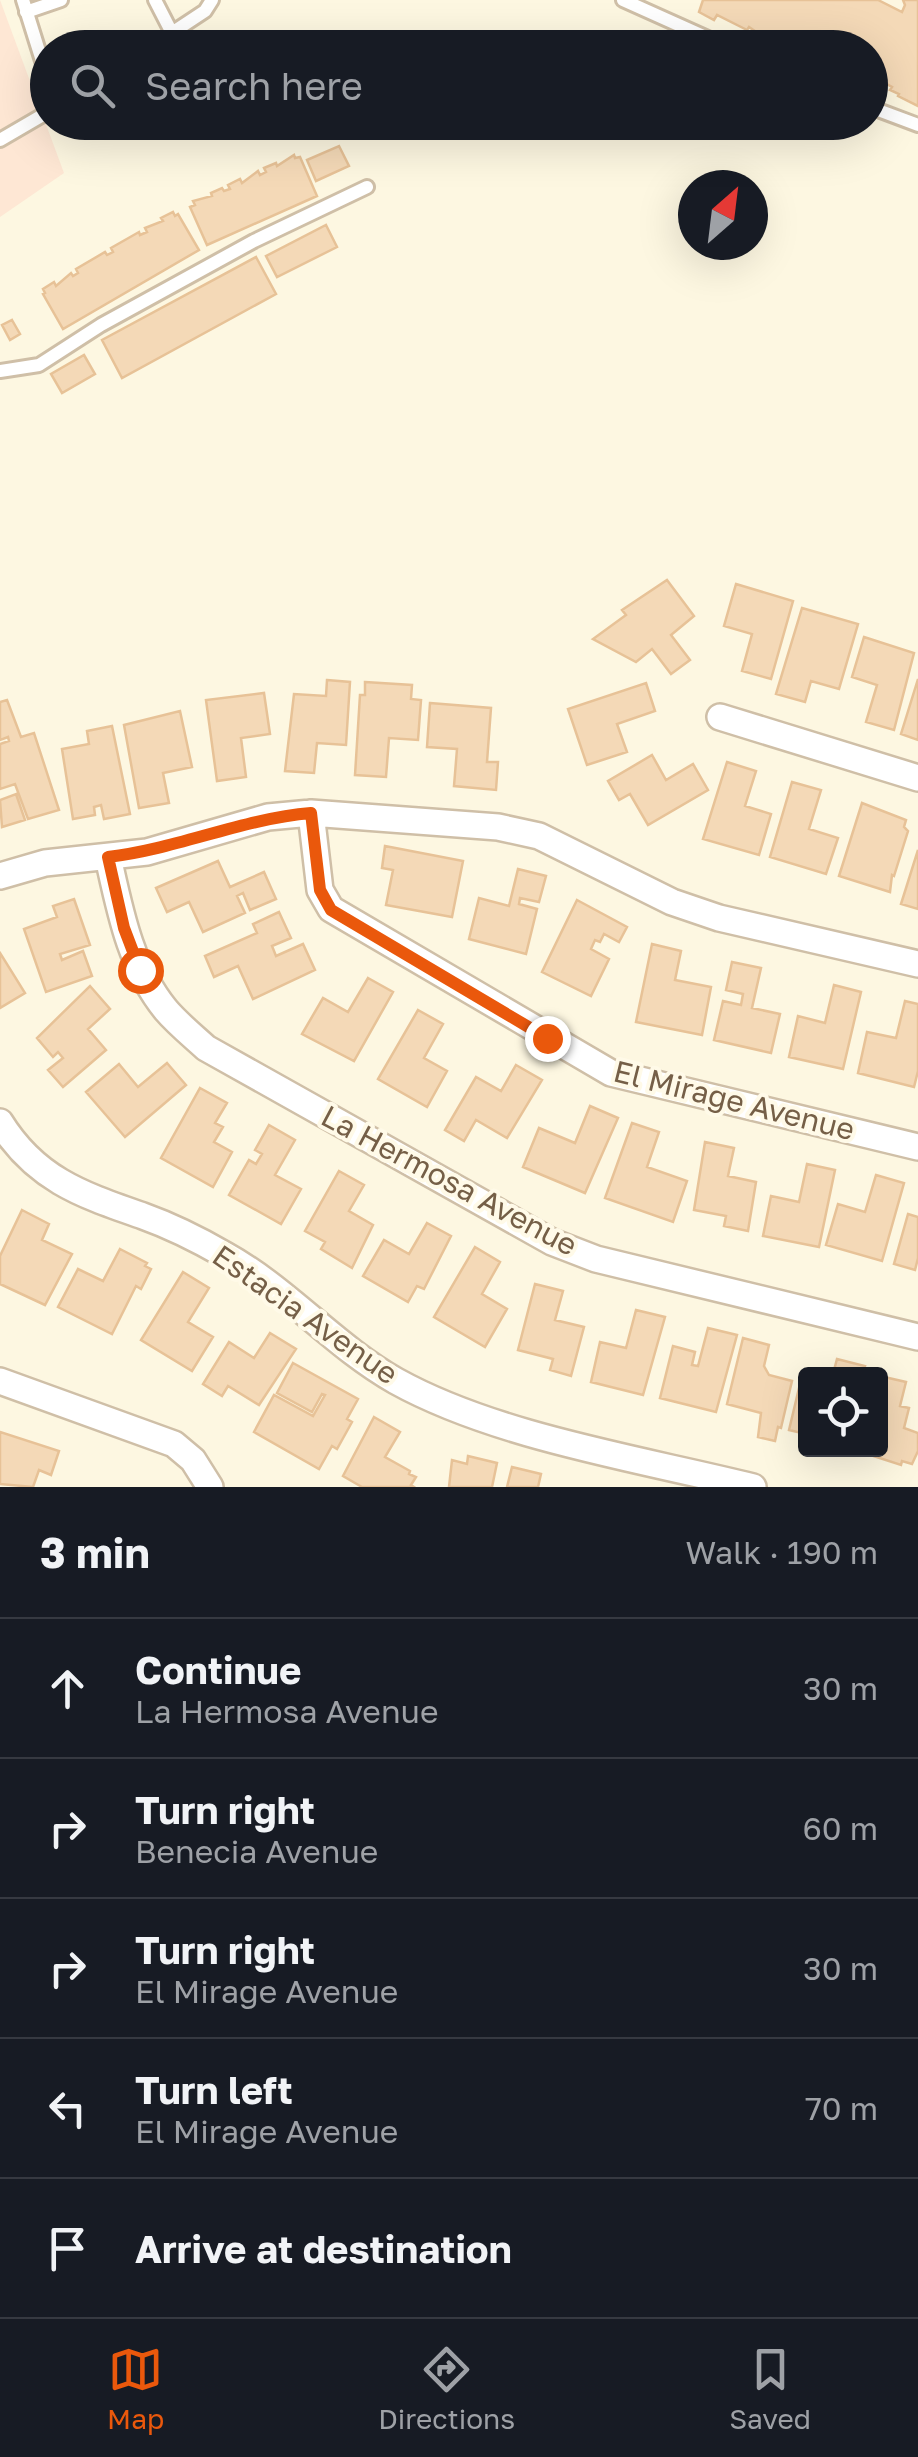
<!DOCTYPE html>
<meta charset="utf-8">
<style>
body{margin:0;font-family:"Golos Text",sans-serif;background:#242831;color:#f1f3f6}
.controls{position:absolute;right:30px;bottom:30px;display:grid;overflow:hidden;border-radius:10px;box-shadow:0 10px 40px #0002}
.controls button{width:90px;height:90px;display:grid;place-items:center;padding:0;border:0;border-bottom:2px solid #363941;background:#171b24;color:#f1f3f6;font:50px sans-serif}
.compass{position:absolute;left:678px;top:170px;width:90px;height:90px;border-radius:50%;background:#171b24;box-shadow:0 10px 40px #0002;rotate:28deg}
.stop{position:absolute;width:30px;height:30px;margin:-22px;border:8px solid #ea580c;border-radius:50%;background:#fff}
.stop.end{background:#ea580c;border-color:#fff;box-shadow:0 2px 10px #0008}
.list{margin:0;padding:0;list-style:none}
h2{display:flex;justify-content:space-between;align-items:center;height:130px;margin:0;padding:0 40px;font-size:42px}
h2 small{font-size:32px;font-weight:400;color:#9ea1a6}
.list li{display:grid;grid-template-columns:65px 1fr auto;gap:30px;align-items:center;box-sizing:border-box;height:140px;padding:0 40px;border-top:2px solid #363941}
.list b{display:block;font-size:38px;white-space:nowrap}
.list p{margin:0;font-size:32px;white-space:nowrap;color:#9ea1a6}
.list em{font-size:32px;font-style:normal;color:#9ea1a6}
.icon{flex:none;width:55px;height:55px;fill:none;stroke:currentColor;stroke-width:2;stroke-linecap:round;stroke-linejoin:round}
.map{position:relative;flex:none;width:918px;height:1487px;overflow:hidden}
.search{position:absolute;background:#171b24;box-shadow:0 10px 40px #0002;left:30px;right:30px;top:30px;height:110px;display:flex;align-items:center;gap:25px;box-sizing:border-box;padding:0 35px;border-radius:55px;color:#9ea1a6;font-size:38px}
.sheet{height:830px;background:#171b24}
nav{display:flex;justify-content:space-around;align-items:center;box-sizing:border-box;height:140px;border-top:2px solid #363941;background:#171b24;font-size:28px;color:#9ea1a6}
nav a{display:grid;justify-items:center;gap:5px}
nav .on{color:#ea580c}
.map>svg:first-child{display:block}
.commercial{fill:#fee7d4}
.building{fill:#f4d9b7;stroke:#e7c297;stroke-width:2.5}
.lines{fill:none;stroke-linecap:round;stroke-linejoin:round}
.lane-casing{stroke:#cfbfa7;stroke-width:18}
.street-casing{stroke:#cfbfa7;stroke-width:30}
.lane{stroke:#fff;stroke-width:12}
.street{stroke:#fff;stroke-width:25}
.route{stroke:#ea580c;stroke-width:12}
.labels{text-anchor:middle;stroke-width:8;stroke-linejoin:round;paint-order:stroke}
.street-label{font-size:30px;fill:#755f47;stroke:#fffae8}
</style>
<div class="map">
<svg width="918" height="1487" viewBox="0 0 918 1487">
<rect width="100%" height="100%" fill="#fdf7e1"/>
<path class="commercial" d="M0 0 64 173 0 217Z"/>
<path class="building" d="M703 0H878L902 12 905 5 903 0H918V106L898 96 899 94 890 90 892 87 881 81 879 86 870 81V48H802L787 40 785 45 773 39 771 42 749 27 747 30 717 15 714 20 699 12Z
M339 146 349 166 316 181 307 160Z
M294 155 295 158 300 157 317 196 207 245 190 207 195 205 193 201 212 196 211 193 222 188 224 191 230 189 228 185 240 179 242 183 258 171 260 175 266 172 264 168 276 163 277 166Z
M173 212 175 216 178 214 199 250 63 329 43 294 45 293 43 289 54 282 56 286 71 273 73 276 78 273 76 269 105 252 107 255 113 252 111 248 139 232 140 235 147 232 145 228 163 221 161 218Z
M326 225 337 247 277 277 266 256Z
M256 257 276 294 122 378 102 340Z
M12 320 20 334 10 340 2 325Z
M84 355 95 374 62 393 51 374Z
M667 580 694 616 671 635 690 660 671 674 652 649 636 662 593 639 626 615 622 610Z
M736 584 793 601 771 679 742 671 752 634 724 626Z
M802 608 858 624 839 689 811 681 805 702 776 694Z
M864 637 914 653 894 730 866 722 877 685 852 677Z
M918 679V740L901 734Z
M327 680 350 682 346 745 317 743 314 773 285 771 294 694 326 696Z
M365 682 412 685 411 699 421 700 418 740 389 738 386 777 355 775 360 695H365Z
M646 683 655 711 617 724 627 752 587 765 568 709Z
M264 693 270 734 241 738 246 777 217 781 206 700Z
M7 700 21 737 34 733 59 810 28 819 15 784 0 789V744L9 741 8 737 0 740V702Z
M430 703 491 708 487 762H498L496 790 454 786 457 749 427 747Z
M180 711 192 767 163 773 169 803 139 808 124 725Z
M112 726 130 814 104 819 101 805 94 807 95 815 73 819 62 749 89 744 87 731Z
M652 755 666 780 693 764 708 790 648 825 630 794 619 800 608 781Z
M727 762 756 771 745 806 771 814 759 855 703 839Z
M792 782 821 790 809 829 838 838 826 874 770 857Z
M16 794 25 820 2 827 0 800Z
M862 803 906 820 904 827 908 831 894 876 892 875 890 892 839 876Z
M385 846 463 861 452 917 386 905 393 870 382 868Z
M918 850V909L901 904Z
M218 861 230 887 264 872 276 899 250 910 243 893 237 896 245 913 203 932 189 902 167 912 156 888Z
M518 869 546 876 539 902 520 898 519 904 537 909 526 954 469 939 479 898 509 906Z
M74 899 90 945 60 954 62 960 83 951 92 976 46 992 24 929 57 917 53 906Z
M577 900 627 927 619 942 604 934 600 942 595 940 591 949 609 959 591 996 542 972Z
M279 912 291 938 272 946 276 956 303 944 315 970 253 999 238 966 214 977 205 956 257 933 253 924Z
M652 944 681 951 675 980 711 987 702 1035 636 1022Z
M0 953 25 993 0 1008Z
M732 962 761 968 752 1008 780 1014 771 1053 714 1040 723 1001 741 1005 743 994 726 990Z
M368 978 393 992 354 1061 302 1034 323 998 348 1012Z
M834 985 861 992 843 1069 789 1057 798 1016 825 1023Z
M90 986 110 1009 88 1029 106 1050 63 1087 48 1070 63 1058 58 1052 53 1057 37 1038Z
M905 1001 918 1004V1071L914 1087 858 1073 867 1032 896 1038Z
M418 1010 443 1024 424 1058 447 1071 427 1107 378 1079Z
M167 1063 186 1085 125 1137 86 1092 119 1064 138 1087Z
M516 1065 542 1080 507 1138 476 1120 464 1141 445 1130 476 1077 501 1091Z
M200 1088 227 1103 215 1123 223 1127 214 1142 232 1152 213 1187 161 1158Z
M590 1106 618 1118 585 1193 523 1167 539 1128 575 1143Z
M632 1123 659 1132 647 1167 687 1181 673 1222 605 1198Z
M269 1125 295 1140 275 1175 301 1189 281 1224 229 1195 249 1160 256 1164 262 1154 255 1150Z
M705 1142 734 1148 728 1176 756 1182 748 1231 724 1226 726 1216 694 1210Z
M807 1164 835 1170 819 1247 763 1236 771 1196 799 1202Z
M339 1171 364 1185 349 1211 373 1225 352 1268 321 1249 325 1242 305 1231Z
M876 1175 904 1183 882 1261 826 1245 838 1204 865 1212Z
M22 1210 49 1224 42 1240 72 1254 45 1305 0 1284V1256Z
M908 1214 918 1217V1258L915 1270 894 1264Z
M427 1223 451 1236 424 1289 417 1286 408 1302 363 1276 384 1240 409 1254Z
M475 1247 500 1262 482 1294 507 1309 485 1347 434 1317Z
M120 1249 147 1263 145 1266 151 1269 141 1289 136 1286 112 1334 58 1307 78 1269 103 1281Z
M183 1272 209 1288 188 1322 213 1337 192 1371 141 1340Z
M535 1284 563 1291 555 1320 584 1327 571 1376 550 1370 553 1359 518 1350Z
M636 1310 665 1317 643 1395 591 1382 600 1342 626 1348Z
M708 1328 737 1335 716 1412 660 1398 673 1346 695 1352 692 1365 698 1366Z
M270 1333 296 1349 259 1405 228 1386 222 1396 203 1384 229 1342 254 1358Z
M743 1338 769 1345 764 1366 769 1375 792 1381 781 1428 778 1427 775 1441 758 1437 761 1413 727 1404Z
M837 1359 865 1366 862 1374H833Z
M293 1363 358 1399 347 1419 352 1422 337 1449 332 1446 319 1469 254 1432 274 1395 313 1416 325 1395 322 1394 312 1412 277 1393Z
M880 1376 906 1382 900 1406 909 1408 904 1428 918 1433V1451L912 1464 902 1461 901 1465 861 1452 880 1450Z
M799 1388 806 1390V1434L789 1430Z
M374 1417 400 1432 385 1457 410 1471 409 1474 416 1477 411 1485 414 1487H362L343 1476Z
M0 1432 59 1451 51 1475 39 1470 33 1487 0 1484Z
M468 1456 497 1463 492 1487H449L452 1460 467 1464Z
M512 1467 541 1474 538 1487H507Z"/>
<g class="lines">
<defs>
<path id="lane" d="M23 0 48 80
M155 0 172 33
M623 0 730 48
M26 12 61 0
M149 48 205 11 212 0
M870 107 918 125
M0 140 48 112
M0 371 39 365 101 325 254 241 367 187"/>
<path id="street" d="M720 717 918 778
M311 813 320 890 331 909 611 1073 918 1147
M108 857C120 911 130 966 166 1010 178 1024 193 1036 206 1048L552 1242 596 1259 918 1337
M0 876 45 863 147 852 268 817 311 813 498 827 539 836 672 902 719 918 918 964
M0 1122C36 1180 83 1195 143 1216 171 1226 199 1240 225 1255 288 1290 334 1346 396 1381 497 1437 641 1459 753 1487
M0 1381 174 1444 193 1460 210 1487"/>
</defs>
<use href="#lane" class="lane-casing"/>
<use href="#street" class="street-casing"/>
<use href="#lane" class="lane"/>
<use href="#street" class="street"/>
</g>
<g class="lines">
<path class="route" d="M140 970 124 928 108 857C177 849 241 819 311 813L320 890 331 910 547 1038"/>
</g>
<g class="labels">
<g class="street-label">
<text transform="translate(734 1101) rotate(14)" y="10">El Mirage Avenue</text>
<text transform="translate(449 1181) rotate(28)" y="10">La Hermosa Avenue</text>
<text transform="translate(305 1315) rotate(35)" y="10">Estacia Avenue</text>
</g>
</g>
</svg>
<div class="controls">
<button><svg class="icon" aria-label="locate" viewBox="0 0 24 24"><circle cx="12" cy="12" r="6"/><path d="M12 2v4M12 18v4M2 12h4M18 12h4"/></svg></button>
</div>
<svg class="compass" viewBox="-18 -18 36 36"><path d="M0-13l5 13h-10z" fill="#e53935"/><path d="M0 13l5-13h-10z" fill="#9ea1a6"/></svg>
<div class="stop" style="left:140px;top:970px"></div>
<div class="stop end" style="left:547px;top:1038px"></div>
<div class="search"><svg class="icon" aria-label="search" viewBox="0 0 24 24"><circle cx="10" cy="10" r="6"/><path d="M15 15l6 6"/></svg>Search here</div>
</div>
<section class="sheet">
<h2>3 min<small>Walk · 190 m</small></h2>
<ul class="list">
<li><svg class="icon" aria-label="ahead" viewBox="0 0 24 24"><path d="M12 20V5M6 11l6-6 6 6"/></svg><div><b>Continue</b><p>La Hermosa Avenue</p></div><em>30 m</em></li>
<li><svg class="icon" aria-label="right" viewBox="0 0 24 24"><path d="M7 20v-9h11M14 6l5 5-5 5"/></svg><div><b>Turn right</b><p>Benecia Avenue</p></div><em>60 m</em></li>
<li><svg class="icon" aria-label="right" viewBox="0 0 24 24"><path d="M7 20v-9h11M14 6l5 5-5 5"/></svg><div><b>Turn right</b><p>El Mirage Avenue</p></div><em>30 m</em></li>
<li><svg class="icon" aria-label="left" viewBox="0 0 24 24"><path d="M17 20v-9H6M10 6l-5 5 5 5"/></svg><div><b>Turn left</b><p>El Mirage Avenue</p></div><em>70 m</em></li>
<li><svg class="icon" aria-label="arrive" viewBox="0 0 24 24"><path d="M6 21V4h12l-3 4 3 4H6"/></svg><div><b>Arrive at destination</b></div></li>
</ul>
</section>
<nav>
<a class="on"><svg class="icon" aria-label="map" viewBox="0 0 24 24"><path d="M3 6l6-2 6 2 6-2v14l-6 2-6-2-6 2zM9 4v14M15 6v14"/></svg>Map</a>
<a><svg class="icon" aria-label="directions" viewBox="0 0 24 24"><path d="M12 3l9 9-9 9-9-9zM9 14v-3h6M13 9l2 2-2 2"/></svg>Directions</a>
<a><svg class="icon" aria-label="saved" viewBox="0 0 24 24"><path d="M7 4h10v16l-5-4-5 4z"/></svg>Saved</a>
</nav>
